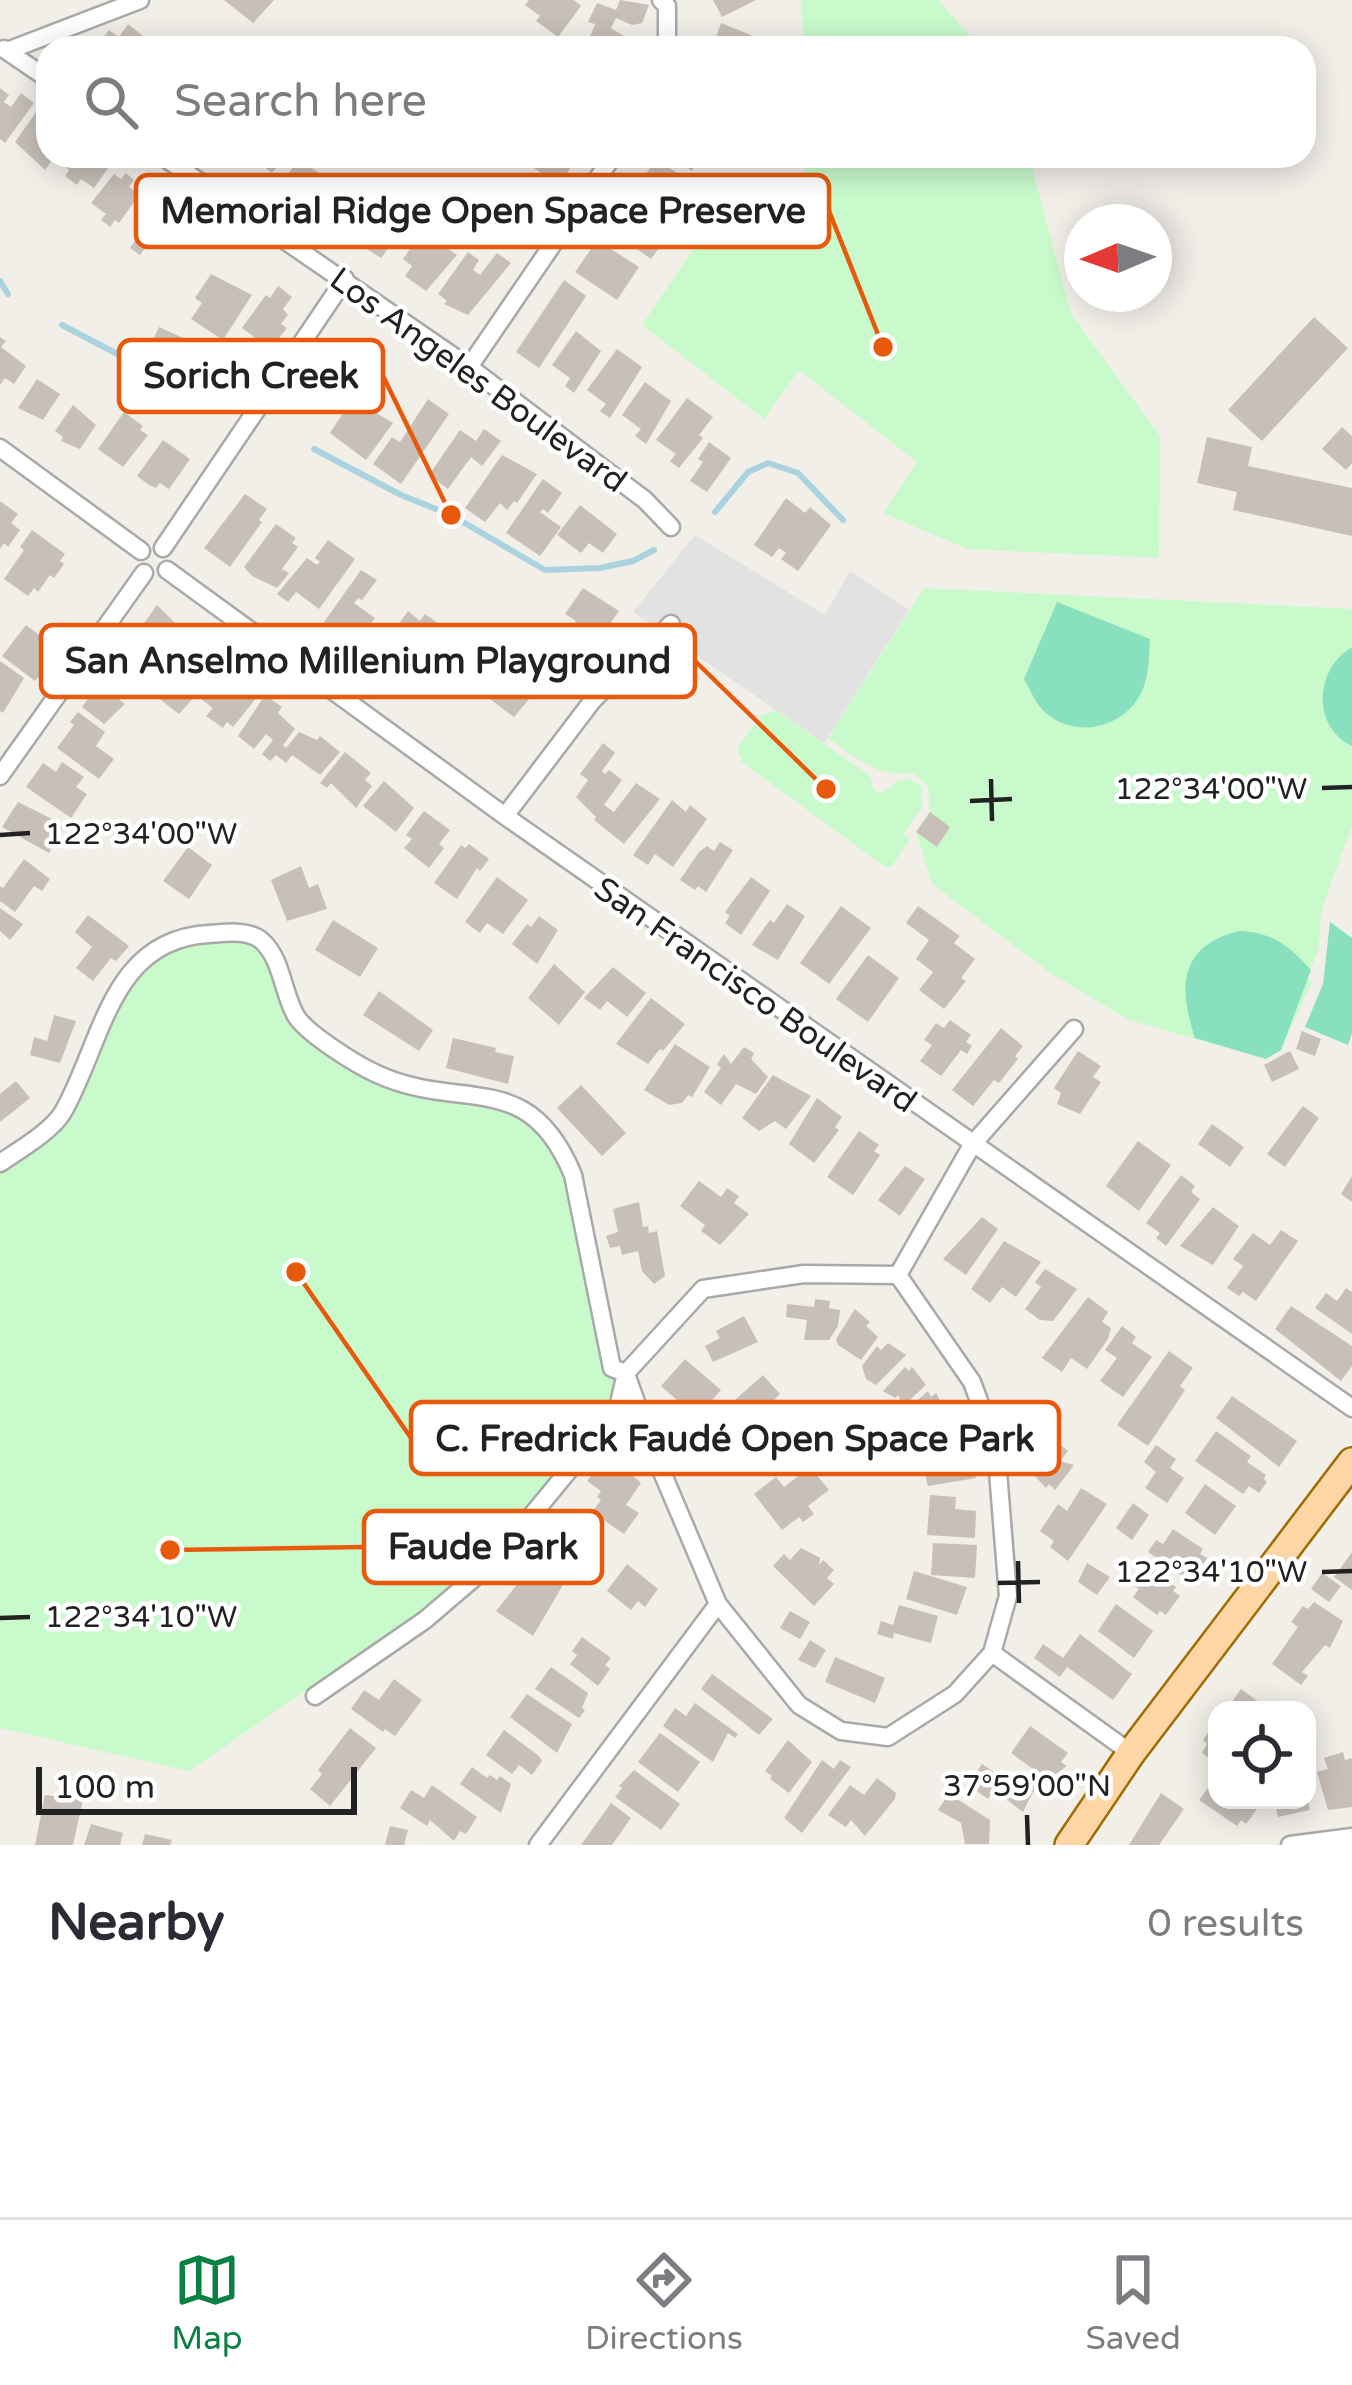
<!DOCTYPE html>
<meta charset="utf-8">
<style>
body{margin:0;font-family:"Varela Round",sans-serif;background:#f7f7f7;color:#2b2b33}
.controls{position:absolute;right:36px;bottom:36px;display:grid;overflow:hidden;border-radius:24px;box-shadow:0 6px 30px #0003}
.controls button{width:108px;height:108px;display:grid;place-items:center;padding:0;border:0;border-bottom:3px solid #e1e1e2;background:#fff;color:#2b2b33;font:60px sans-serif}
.compass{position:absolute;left:1064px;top:204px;width:108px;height:108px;border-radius:50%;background:#fff;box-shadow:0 6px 30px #0003;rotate:268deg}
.scale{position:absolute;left:36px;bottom:30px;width:321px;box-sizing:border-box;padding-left:12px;border:6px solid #222;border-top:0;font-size:33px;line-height:42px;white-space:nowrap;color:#222;-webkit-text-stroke:9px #fff;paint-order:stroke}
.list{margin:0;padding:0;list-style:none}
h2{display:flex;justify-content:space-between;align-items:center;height:156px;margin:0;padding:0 48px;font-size:51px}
h2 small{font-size:39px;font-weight:400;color:#7c7c81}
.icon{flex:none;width:66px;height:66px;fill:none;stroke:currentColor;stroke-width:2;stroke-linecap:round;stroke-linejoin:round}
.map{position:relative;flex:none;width:1352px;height:1845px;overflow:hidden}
.search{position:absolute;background:#fff;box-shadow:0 6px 30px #0003;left:36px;right:36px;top:36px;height:132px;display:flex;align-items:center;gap:30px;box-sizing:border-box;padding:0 42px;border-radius:36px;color:#7c7c81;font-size:45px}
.sheet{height:372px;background:#fff}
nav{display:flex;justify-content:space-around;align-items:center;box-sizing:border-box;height:168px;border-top:3px solid #e1e1e2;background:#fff;font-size:33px;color:#7c7c81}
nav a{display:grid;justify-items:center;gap:6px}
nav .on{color:#0b8043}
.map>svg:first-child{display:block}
.park{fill:#c8facc}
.pitch{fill:#88e0be}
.parking{fill:#e2e2e2}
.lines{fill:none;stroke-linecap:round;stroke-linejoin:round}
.stream{stroke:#aad3df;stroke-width:6}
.building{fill:#c7bfb8}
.street-casing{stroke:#a9a9a9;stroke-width:21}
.primary-casing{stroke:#a06b00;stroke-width:32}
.street{stroke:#fff;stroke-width:16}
.primary{stroke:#fcd6a4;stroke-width:27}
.ticks{fill:none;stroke:#222;stroke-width:4.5}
.labels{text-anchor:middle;stroke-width:9;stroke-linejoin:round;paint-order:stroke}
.street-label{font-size:33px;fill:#222;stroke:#fff}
.ticks-label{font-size:30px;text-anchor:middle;fill:#222;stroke:#fff;stroke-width:9;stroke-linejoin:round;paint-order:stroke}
.leader{fill:none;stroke:#e8590c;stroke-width:4.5}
.callout-dot{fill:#e8590c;stroke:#fff;stroke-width:4.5}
.callout{fill:#fff;stroke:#e8590c;stroke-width:4.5}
.callout-label{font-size:36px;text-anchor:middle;font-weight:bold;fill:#222}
</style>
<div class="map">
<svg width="1352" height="1845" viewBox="0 0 1352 1845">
<rect width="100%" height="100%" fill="#f2efe9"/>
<path class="park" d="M801 0H938L981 48H804Z
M805 156H1029L1071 314 1160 436 1159 558 967 549 883 513 917 462 799 370 764 419 642 325 706 230 805 214Z
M924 588 1352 609V826L1321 911 1319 948 1307 978 1312 981 1281 1050 1266 1059 1129 1020 1052 974 932 884 916 832 930 812 928 786 913 773C876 777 857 759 828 738Z
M776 711 869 775 874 790 883 793 898 780 910 779 921 786 922 807 904 834 910 839 892 866 885 867 742 762 737 748 762 715Z
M180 935 261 941 297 1018 376 1074 520 1106 561 1147 612 1368 626 1373 617 1412 494 1561 189 1771 0 1728V1163L61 1116 109 1006Z"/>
<path class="pitch" d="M1057 602 1150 639C1149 654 1149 672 1144 686 1131 723 1085 740 1051 717 1037 708 1032 693 1024 679Z
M1352 647V746C1311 726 1315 669 1352 647Z
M1330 922 1352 938V1033L1348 1045 1305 1027 1323 984Z
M1239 931C1273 932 1289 946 1311 970L1281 1050 1266 1059 1195 1038C1178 987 1179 946 1239 931Z"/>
<path class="parking" d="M695 535 825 615 850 571 909 610 824 743 633 612Z"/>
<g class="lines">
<path class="stream" d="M0 281 8 294
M62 325 150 371 222 396
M314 449 401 495 451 515 545 570 600 568 633 561 654 550
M715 512 748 472 768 463 798 473 843 520"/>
</g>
<path class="building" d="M224 0H274L253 23Z
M529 0H574L581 6 558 37 536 21 540 16 525 5Z
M620 0 649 5 642 23 632 25 616 18 611 28 627 38 623 48H586L595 24 588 22 597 3 616 10Z
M713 0H756L722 17Z
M721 23 751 35 746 48H712Z
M128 24 158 48H96L109 30 119 37Z
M0 88 9 95 4 102 11 107 21 93 34 103 5 143 0 139Z
M39 108 48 115V156H55L45 170 15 142Z
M65 156H100L111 164 94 188 81 179 77 185 65 176 69 170 60 163Z
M257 156H285L272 173 255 160Z
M301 156H317L309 166 329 180 312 203 303 196 301 199 283 181Z
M530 156H574L571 161 574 163 558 186 526 162Z
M671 156H701L692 171Z
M656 159 677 173 670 183 690 197 683 208 688 212 682 221 634 192Z
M126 173 134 180 129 187 140 194 119 223 115 220 110 227 101 220 106 214 91 203 114 174 121 179Z
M512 173 531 187 526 195 544 208 528 230 491 203Z
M160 202 188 223 171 248 154 236 140 255 130 248Z
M386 204 409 221 381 258 359 244Z
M623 206 667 237 651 259 607 228Z
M420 235 429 242 432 238 457 255 426 291 405 276 412 266 403 259Z
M597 240 639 267 617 300 575 272Z
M468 252 479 260 473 270 480 275 497 253 511 263 468 315 444 304 447 301 438 294Z
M211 274 252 295 223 340 191 319 202 303 195 298Z
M564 280 586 296 539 368 516 352Z
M278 286 292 297 283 309 288 315 281 324 287 328 254 369 237 357 248 343 256 349 261 342 242 328 266 295 270 298Z
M1314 317 1348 348 1262 441 1228 410Z
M159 327 214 352 203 374 149 348Z
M576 331 601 351 574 393 565 386 570 378 552 365Z
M0 337 6 341 1 347 26 366 14 384 5 378 0 385Z
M617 349 642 367 610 418 600 411 606 404 587 390Z
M37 379 60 394 43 420 18 408Z
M645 382 671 401 646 444 635 436 641 429 622 415Z
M687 398 713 417 699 435 703 438 679 468 670 461 676 454 656 440Z
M428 399 449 414 401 484 373 464 392 437 400 442Z
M358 402 393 423 366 460 330 433 347 407 351 410Z
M73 405 96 425 80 449 61 441 63 437 55 431Z
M124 412 143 426 140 430 148 435 123 467 98 449Z
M1342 427 1352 436V463L1346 470 1322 449Z
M484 429 501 441 482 466 471 457 448 489 429 475 460 430 476 441Z
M1207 437 1252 447 1248 466 1352 488V536L1233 510 1237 492 1197 483Z
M163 440 190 459 169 489 160 483 156 488 149 485 137 476Z
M709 442 731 458 707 492 690 481 703 462 698 459Z
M502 455 537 474 517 503 514 501 507 510 500 503 485 522 465 508Z
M543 479 562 493 548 513 543 509 540 512 561 527 540 556 506 533Z
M245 494 267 509 259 520 262 522 230 567 204 548Z
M786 498 805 513 810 507 831 525 798 571 781 559 786 553 779 548 772 557 754 545Z
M0 501 18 514 11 523 20 530 8 547 4 543 0 549Z
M580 505 617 534 603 553 589 543 581 553 557 535Z
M276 524 296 538 292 543 298 547 282 569 289 573 277 588 252 576 244 567Z
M32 530 65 554 60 561 64 564 54 578 50 575 38 592 34 588 28 596 4 579 24 550 20 547Z
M328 540 355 559 319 609 296 592 288 602 277 594 307 558 317 565 320 562 315 558Z
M361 570 377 580 362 600 358 598 354 603 375 618 356 644 324 622Z
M583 588 619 611 600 638 594 634 588 643 569 631 576 621 565 614Z
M157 605 177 625 163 646 170 650 156 669 150 673 140 665 128 680 112 668Z
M408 611 420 621 425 614 443 627 433 640 426 635 400 671 382 662 387 655 380 650Z
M26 625 50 643 48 646 57 654 35 681 2 656Z
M184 645 210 662 207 666 216 673 179 714 157 697 161 691 153 685Z
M0 661 24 678 3 713 0 711Z
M503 667 516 679 521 673 539 687 514 717 487 697 492 691 487 687Z
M219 676 257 697 233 727 227 722 223 728 206 716 213 708 201 699Z
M99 684 125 704 104 724 82 707Z
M265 695 282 707 278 713 295 729 283 745 286 748 299 732 317 740 320 736 340 752 320 775 292 755 286 763 276 755 270 761 262 754 273 740 266 734 254 749 238 736Z
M78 712 105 732 96 746 114 759 99 779 57 748 74 725 70 722Z
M603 743 615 753 602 771 605 774 609 770 622 780 604 805 614 812 636 783 660 799 624 844 594 820 596 817 576 797 588 780 580 774Z
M345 752 371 773 365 780 372 786 356 808 331 783 327 788 320 783Z
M62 762 84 777 76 787 87 794 71 818 26 787 43 763 56 772Z
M384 781 414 808 396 832 363 806Z
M672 800 686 812 690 805 707 819 673 867 655 854 648 865 633 855Z
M18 802 64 825 49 853 2 827Z
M424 811 450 830 439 844 444 848 429 868 404 848 412 839 406 835Z
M930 812 950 827 937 847 916 832Z
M720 842 733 850 706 892 698 886 695 890 680 880 699 852 707 846 714 851Z
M469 844 489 859 480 871 477 868 457 899 434 883 461 845 465 848Z
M188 847 212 865 189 899 163 881Z
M24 859 50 879 42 891 34 886 15 912 0 901V886L3 888Z
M301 866 309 888 318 884 327 909 287 921 271 880Z
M497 877 528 900 503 934 487 923 480 933 465 922Z
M751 877 770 891 741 935 725 923 730 916 725 912Z
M787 904 805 916 778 960 752 945 770 920 774 923Z
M841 906 871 928 829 984 800 963Z
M918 906 960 936 954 943 975 959 961 978 966 981 944 1009 919 990 933 972 916 959 929 940 906 923Z
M0 908 23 924 10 940 0 931Z
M88 915 129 946 116 961 111 958 93 981 76 968 92 947 75 932Z
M539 916 558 930 537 964 512 944 527 924 531 927Z
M333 920 378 948 360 977 315 950Z
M868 955 899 978 868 1022 836 999Z
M554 964 585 992 559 1025 528 998Z
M613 967 646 993 627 1017 607 1001 600 1010 584 998Z
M379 991 433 1030 419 1051 363 1015Z
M651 998 685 1024 663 1051 660 1049 648 1064 616 1044Z
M54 1015 76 1021 60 1063 30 1055 34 1037 47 1041Z
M950 1020 971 1035 966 1042 972 1046 967 1054 961 1050 941 1076 920 1061 932 1045 924 1040 936 1023 944 1028Z
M1001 1028 1023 1046 1015 1056 1018 1059 999 1083 994 1080 973 1106 952 1090Z
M1302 1031 1321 1039 1315 1056 1296 1049Z
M453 1038 496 1048 495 1052 514 1056 508 1084 446 1068Z
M675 1044 710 1067 692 1097 688 1095 682 1103 669 1105 644 1090Z
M744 1047 754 1053 751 1059 768 1077 756 1094 736 1084 721 1105 704 1092 721 1068 717 1064 724 1054 731 1064Z
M1078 1051 1101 1066 1093 1077 1101 1082 1080 1114 1057 1104 1061 1093 1054 1088Z
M1290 1051 1299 1069 1272 1082 1264 1065Z
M773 1075 811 1096 786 1129 775 1121 759 1131 742 1118Z
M16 1081 30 1098 0 1122V1094Z
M581 1085 626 1133 602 1156 557 1108Z
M817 1098 842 1117 835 1127 839 1130 814 1163 789 1144Z
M1303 1106 1319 1118 1285 1167 1267 1154Z
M1212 1124 1244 1147 1230 1167 1198 1144Z
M859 1131 879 1145 874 1151 880 1155 853 1195 827 1177Z
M1138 1141 1171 1165 1139 1211 1106 1186Z
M905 1166 925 1179 900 1216 878 1200Z
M1181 1175 1195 1186 1191 1192 1200 1199 1166 1246 1156 1238 1160 1233 1146 1223Z
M1352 1176V1202L1341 1194Z
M699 1181 721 1197 727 1188 739 1196 734 1203 749 1214 720 1245 701 1231 705 1225 680 1206Z
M639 1202 643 1227 648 1226 649 1233 657 1231 665 1276 654 1284 642 1271 638 1251 622 1255 620 1246 610 1248 606 1236 618 1232 613 1209Z
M1213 1207 1239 1226 1213 1265 1180 1246Z
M982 1217 998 1229 966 1275 943 1259Z
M1281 1230 1298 1241 1256 1301 1243 1292 1239 1296 1227 1288 1243 1266 1233 1259 1253 1233 1270 1245Z
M1004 1241 1041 1262 1016 1297 1002 1287 990 1303 971 1289Z
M1045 1269 1077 1289 1053 1321 1040 1320 1025 1309 1041 1287 1035 1282Z
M1346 1288 1352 1292V1334L1315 1308 1326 1293 1337 1301Z
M1088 1297 1108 1312 1102 1322 1111 1328 1108 1339 1087 1369 1071 1358 1062 1372 1042 1358Z
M815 1299 830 1301 829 1308 840 1310 838 1326 829 1340H804L807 1320 786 1317 787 1304 814 1307Z
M1291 1306 1352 1346V1366L1341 1381 1275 1329Z
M855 1309 870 1322 866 1326 878 1337 861 1360 838 1345 836 1339Z
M744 1316 758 1342 713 1362 705 1346 720 1338 716 1331Z
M1122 1326 1136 1337 1132 1343 1152 1357 1123 1397 1100 1381 1117 1358 1105 1350Z
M888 1343 906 1355 876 1385 866 1379 862 1366 877 1346 881 1350Z
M1169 1351 1193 1368 1180 1386 1185 1390 1148 1446 1117 1425Z
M685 1359 721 1390 701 1413 690 1404 686 1408 661 1386Z
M905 1367 909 1371 912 1367 926 1385 903 1406 898 1395 895 1398 883 1391Z
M763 1375 780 1394 765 1408 771 1421 788 1414 796 1434 758 1450 748 1426 712 1445 703 1422 718 1415Z
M928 1391 931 1397 936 1393 948 1415 922 1437 904 1412Z
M1232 1396 1297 1441 1279 1467 1216 1418Z
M962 1425 976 1478 928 1486 922 1463 929 1461 926 1453 940 1450 936 1434Z
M1216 1431 1251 1456 1247 1462 1266 1475 1264 1479 1267 1482 1259 1493 1249 1486 1243 1494 1195 1461Z
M1055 1440 1068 1451 1060 1461 1074 1465 1055 1490 1049 1484 1046 1488 1030 1471Z
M1156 1445 1176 1459 1170 1468 1184 1478 1167 1503 1145 1488 1156 1472 1144 1462Z
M604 1460 616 1469 620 1464 641 1483 626 1505 639 1513 624 1534 592 1512 601 1500 597 1497 601 1491 587 1481Z
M810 1467 829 1490 808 1506 814 1514 803 1522 799 1517 782 1530 754 1494 776 1477 784 1487Z
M1205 1484 1236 1506 1215 1535 1185 1513Z
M1081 1488 1107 1504 1068 1561 1050 1547 1054 1541 1040 1531 1058 1504 1067 1511Z
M930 1495 956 1497 955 1509 976 1511 975 1538 927 1535Z
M1133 1503 1149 1515 1132 1540 1116 1528Z
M1173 1529 1203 1549 1200 1554 1207 1558 1194 1578 1187 1573 1184 1577 1148 1552 1156 1540 1163 1544Z
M933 1543 977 1545 975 1578 931 1575Z
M801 1548 820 1558 819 1565 823 1560 834 1570 827 1578 834 1584 814 1606 773 1566 784 1554 790 1560Z
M1352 1552V1590L1334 1577Z
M538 1558 567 1578 533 1636 496 1611Z
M1087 1563 1110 1577 1097 1595 1078 1582Z
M627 1564 658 1589 645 1607 638 1601 631 1610 607 1591Z
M1144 1570 1150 1574 1153 1571 1176 1587 1173 1591 1180 1596 1166 1615 1160 1611 1157 1615 1133 1597 1139 1589 1133 1585Z
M914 1571 967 1587 957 1615 906 1599Z
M1322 1573 1341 1586 1329 1602 1311 1589Z
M1314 1602 1343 1621 1330 1648 1325 1645 1302 1672 1308 1676 1301 1685 1272 1664 1298 1627 1291 1622 1303 1606 1308 1609Z
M1116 1604 1153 1631 1134 1658 1098 1631Z
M899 1605 938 1616 931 1643 894 1633 893 1639 877 1634 881 1621 893 1625Z
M790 1611 810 1622 800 1639 780 1628Z
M1080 1634 1132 1674 1113 1700 1067 1667 1060 1677 1034 1658 1043 1644 1063 1658Z
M582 1637 611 1658 605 1665 610 1669 598 1686 570 1664 577 1655 572 1651Z
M810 1640 826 1650 815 1668 798 1660Z
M835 1657 885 1678 875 1703 825 1682Z
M551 1667 588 1693 582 1708 585 1710 579 1718 535 1689Z
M712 1674 773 1719 759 1735 701 1689Z
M394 1679 422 1700 395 1736 385 1729 383 1732 351 1709 364 1690 379 1700Z
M1241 1689 1270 1710H1231L1228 1707Z
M527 1694 572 1724 557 1753 510 1717Z
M695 1703 738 1734 735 1738 728 1733 713 1762 663 1726 675 1708 686 1716Z
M1217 1720V1764L1202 1753 1207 1744 1203 1740Z
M1030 1726 1068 1753 1061 1762 1067 1766 1048 1780 1011 1753Z
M350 1728 376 1748 330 1806 310 1789 322 1774 318 1770Z
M504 1730 539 1756 542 1761 532 1775 519 1765 512 1774 486 1755Z
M660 1733 700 1762 678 1792 638 1762Z
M788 1740 812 1762 789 1793 770 1779 772 1776 765 1771Z
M1343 1752 1345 1760 1352 1758V1807L1328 1810 1317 1772 1328 1769 1324 1758Z
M822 1760 834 1769 840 1760 851 1767 802 1833 784 1818Z
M982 1764 1007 1781 1012 1773 1036 1786 1023 1812 994 1790 988 1799 968 1785Z
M472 1767 487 1778 490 1775 497 1780 500 1776 511 1784 501 1813 460 1784Z
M634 1770 680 1804 661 1830 615 1797 622 1788 619 1786Z
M877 1778 896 1793 895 1799 865 1836 851 1820 846 1827 828 1815 850 1785 864 1795Z
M1213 1781 1217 1784V1800H1257L1260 1805 1246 1824 1241 1820 1237 1826 1199 1800Z
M432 1785 477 1817 466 1834 460 1831 454 1841 430 1820 427 1826 400 1808 411 1790 424 1798Z
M1161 1793 1184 1809 1159 1845H1129Z
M949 1794 990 1820 989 1844H965L961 1823 938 1810Z
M45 1795 83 1799 73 1845H35Z
M1274 1800H1308L1310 1810 1278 1817Z
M611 1803 631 1818 612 1845H581Z
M91 1824 123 1833 120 1845H84Z
M390 1826 408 1830 404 1845H385Z
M145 1834 172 1840 170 1845H142Z"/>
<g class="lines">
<defs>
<path id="street" d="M661 0 667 6V48
M4 49 48 79
M7 51 140 0
M162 156 469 367 645 500 671 527
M469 367 613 156
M0 448 141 551
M163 548 345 279
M167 570 505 816 1352 1408
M0 776 144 573
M505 816 593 700 671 624
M0 1163C19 1150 52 1131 63 1112 103 1042 110 939 209 934 225 933 248 929 262 941 282 959 283 994 296 1016 307 1034 357 1065 377 1074 462 1113 528 1066 573 1175L612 1368 626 1373
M898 1275 972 1382 996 1447 1008 1596 992 1653
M626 1374 656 1458 718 1604 799 1705 841 1731 888 1737 955 1694 992 1653 1131 1753
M315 1696 425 1620 494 1561 617 1412 626 1373 703 1289 804 1274 898 1275 972 1145 1074 1029
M538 1845 718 1604
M1290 1845 1352 1837"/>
<path id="primary" d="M1069 1845 1131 1753 1352 1462"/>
</defs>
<use href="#street" class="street-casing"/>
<use href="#primary" class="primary-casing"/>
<use href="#street" class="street"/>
<use href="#primary" class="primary"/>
</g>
<path class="ticks" d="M991 779 992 821M1322 788 1352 787M970 801 1012 799M0 835 30 833M1018 1561 1019 1603M1322 1572 1352 1571M998 1583 1040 1582M0 1618 30 1617M1027 1815 1028 1845"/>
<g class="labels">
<g class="street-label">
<text transform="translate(479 379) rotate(36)" y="12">Los Angeles Boulevard</text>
<text transform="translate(756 994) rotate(35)" y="12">San Francisco Boulevard</text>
</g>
</g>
<g class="ticks-label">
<text x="1211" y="799">122°34'00"W</text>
<text x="141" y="844">122°34'00"W</text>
<text x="1211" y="1582">122°34'10"W</text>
<text x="141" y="1627">122°34'10"W</text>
<text x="1027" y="1796">37°59'00"N</text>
</g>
<path class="leader" d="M883 347L829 211M451 515L383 376M826 789L695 661M296 1272L411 1438M170 1550L364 1547"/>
<g class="callout-dot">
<circle cx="883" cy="347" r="12"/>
<circle cx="451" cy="515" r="12"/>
<circle cx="826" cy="789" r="12"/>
<circle cx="296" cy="1272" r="12"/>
<circle cx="170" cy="1550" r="12"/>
</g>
<g class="callout">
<rect x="136" y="175" width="693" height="72" rx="12"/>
<rect x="119" y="340" width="264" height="72" rx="12"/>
<rect x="41" y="625" width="654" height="72" rx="12"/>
<rect x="411" y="1402" width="648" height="72" rx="12"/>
<rect x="364" y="1511" width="238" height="72" rx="12"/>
</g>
<g class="callout-label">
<text x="483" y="223">Memorial Ridge Open Space Preserve</text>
<text x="251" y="388">Sorich Creek</text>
<text x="368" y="673">San Anselmo Millenium Playground</text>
<text x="735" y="1451">C. Fredrick Faudé Open Space Park</text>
<text x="483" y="1559">Faude Park</text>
</g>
</svg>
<div class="controls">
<button><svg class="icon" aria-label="locate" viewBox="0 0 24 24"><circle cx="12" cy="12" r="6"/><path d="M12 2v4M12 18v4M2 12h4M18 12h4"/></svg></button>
</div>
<svg class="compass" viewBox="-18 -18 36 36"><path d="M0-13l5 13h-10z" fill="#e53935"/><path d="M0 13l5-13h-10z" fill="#7c7c81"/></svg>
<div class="scale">100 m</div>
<div class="search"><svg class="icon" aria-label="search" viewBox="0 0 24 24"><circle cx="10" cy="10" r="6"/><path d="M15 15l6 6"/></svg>Search here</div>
</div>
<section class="sheet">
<h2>Nearby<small>0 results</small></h2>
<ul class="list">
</ul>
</section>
<nav>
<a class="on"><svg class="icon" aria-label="map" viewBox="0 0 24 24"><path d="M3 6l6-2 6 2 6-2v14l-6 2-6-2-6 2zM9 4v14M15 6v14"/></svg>Map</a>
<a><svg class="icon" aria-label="directions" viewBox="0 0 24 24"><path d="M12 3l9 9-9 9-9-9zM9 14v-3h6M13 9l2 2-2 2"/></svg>Directions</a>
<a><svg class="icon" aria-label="saved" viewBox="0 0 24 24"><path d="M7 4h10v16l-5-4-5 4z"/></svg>Saved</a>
</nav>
